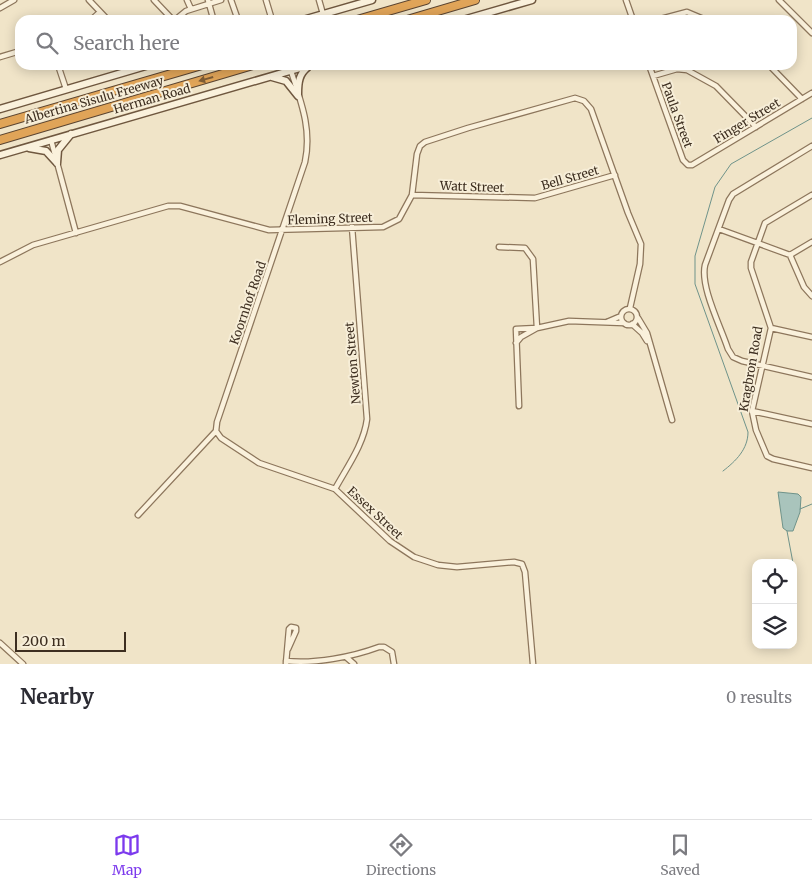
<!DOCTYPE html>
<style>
body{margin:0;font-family:Merriweather,serif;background:#f2f2f3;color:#2b2b33}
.controls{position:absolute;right:15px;bottom:15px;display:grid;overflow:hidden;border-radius:10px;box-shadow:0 2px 12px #0003}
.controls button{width:45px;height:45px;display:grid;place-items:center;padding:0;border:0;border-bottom:1px solid #e1e1e2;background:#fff;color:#2b2b33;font:25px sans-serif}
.scale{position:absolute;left:15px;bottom:12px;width:111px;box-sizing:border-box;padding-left:5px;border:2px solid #3d2e20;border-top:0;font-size:14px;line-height:18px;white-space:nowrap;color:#3d2e20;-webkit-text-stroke:4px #f7eed8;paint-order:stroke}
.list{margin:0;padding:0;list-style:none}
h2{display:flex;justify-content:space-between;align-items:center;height:65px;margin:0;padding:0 20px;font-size:21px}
h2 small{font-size:16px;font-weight:400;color:#7c7c81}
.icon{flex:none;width:28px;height:28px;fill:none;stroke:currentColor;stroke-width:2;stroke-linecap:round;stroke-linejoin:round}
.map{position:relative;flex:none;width:812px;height:664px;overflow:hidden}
.search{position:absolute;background:#fff;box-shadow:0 2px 12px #0003;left:15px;right:15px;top:15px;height:55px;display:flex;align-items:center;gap:12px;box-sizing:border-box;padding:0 18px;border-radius:15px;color:#7c7c81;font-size:19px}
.sheet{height:155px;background:#fff}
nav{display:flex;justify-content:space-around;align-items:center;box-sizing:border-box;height:70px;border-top:1px solid #e1e1e2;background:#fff;font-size:14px;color:#7c7c81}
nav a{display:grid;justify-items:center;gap:2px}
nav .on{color:#7c3aed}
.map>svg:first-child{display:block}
.water{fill:#a9c4bc;stroke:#6f938a}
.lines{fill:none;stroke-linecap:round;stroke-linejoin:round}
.stream{stroke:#6f938a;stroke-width:1}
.street-casing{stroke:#8d765c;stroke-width:7}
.secondary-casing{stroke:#6f573f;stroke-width:9}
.highway-casing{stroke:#5b4430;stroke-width:10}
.street{stroke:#faf1dc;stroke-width:4.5}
.secondary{stroke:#faf1dc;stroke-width:6}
.highway{stroke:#e0a458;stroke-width:8}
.oneway{fill:#7e5d36}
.labels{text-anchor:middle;stroke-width:4;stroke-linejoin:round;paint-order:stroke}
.street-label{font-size:12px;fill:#3d2e20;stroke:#f7eed8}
</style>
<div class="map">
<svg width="812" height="664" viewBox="0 0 812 664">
<rect width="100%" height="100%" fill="#f0e4c8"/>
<path class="water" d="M778 492 798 494 801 497 800 512 793 531H787L783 528Z"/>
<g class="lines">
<path class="stream" d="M723 471C736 461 748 449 748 432L695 284V256L715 187 731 164 812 118
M800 509 812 504
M787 531 793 563"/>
<defs>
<path id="street" d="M89 0 108 20
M154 0 173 20
M187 0 191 9
M208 0 213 18
M231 0 238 20
M266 0 272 20
M319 0 323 14
M626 0 633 20
M779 0 812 33
M0 8 14 0
M91 20 100 12
M175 20 186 11 221 0
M657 20 687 12 706 20
M0 57 20 51
M58 65 66 89
M649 65 683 160 688 165H692L812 93
M769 65 802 99
M653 76 677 69 687 70 716 86 756 127
M51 140 76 233
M812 146 733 194 729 200 705 265C700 287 721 327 728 349L733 357 742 361 812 377
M412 195 535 198 615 175
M812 195 765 223 751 262V268L771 328 752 411 756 430 767 456 773 459 812 468
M719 229 790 255 804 287 812 296
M499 247 525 248 533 259 537 328 521 337 516 343
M790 255 812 242
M0 262 33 245 168 206H180L269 230 383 227 399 219 412 195 417 154 420 146 425 142 468 128 575 98 584 101 591 109 628 213 641 244 640 264 630 308
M621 317a8 8 0 1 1 16 0a8 8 0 1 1-16 0Z
M638 318 647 333 672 420
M607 322 621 316
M632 324 642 333 647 341
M771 328 812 337
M519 406 516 329 537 328 569 321 624 323
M752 411 812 424
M216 431 221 438 259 463 335 489 390 541 414 557 438 565 457 567 514 562 522 564 525 572 533 664
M335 489C347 467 364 444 367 419L352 227
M138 515 216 431 217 422 305 162C312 129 301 102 291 71
M0 643 23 664
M346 657 354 664
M286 661C315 664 352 657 379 647H384L392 652 394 664
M286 663 289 629 291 627 296 628V631L288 649"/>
<path id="secondary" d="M303 20 372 0
M463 20 532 0
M272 77 286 81 298 96
M298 94C298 82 299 74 308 67
M0 109 149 65
M29 148 46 151 57 163
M0 155 310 65
M57 163 58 150 71 134"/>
<path id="highway" d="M357 20 426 0
M407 20 475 0
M0 124 202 65
M0 140 253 65"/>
</defs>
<use href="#street" class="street-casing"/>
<use href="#secondary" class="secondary-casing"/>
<use href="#highway" class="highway-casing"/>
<use href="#street" class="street"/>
<use href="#secondary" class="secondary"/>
<use href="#highway" class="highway"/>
</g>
<defs><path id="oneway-solid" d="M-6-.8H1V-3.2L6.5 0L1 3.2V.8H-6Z" transform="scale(1.25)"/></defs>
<use class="oneway" href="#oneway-solid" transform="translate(206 79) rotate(164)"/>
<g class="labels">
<g class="street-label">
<text transform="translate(152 99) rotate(-16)" y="4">Herman Road</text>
<text transform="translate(94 100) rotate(-16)" y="4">Albertina Sisulu Freeway</text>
<text transform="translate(677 115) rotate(70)" y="4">Paula Street</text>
<text transform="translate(747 121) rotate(-31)" y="4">Finger Street</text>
<text transform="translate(570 178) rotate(-16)" y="4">Bell Street</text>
<text transform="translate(472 187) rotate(2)" y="4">Watt Street</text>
<text transform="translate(330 219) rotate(-2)" y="4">Fleming Street</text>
<text transform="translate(248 303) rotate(-71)" y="4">Koornhof Road</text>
<text transform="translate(353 363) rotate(-95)" y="4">Newton Street</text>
<text transform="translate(751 369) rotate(-80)" y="4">Kragbron Road</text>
<text transform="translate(375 513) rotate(43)" y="4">Essex Street</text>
</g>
</g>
</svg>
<div class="controls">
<button><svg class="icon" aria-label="locate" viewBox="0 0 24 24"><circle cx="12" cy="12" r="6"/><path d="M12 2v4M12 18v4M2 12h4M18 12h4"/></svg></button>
<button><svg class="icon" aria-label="layers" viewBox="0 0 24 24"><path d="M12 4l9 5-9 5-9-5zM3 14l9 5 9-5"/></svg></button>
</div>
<div class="scale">200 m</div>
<div class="search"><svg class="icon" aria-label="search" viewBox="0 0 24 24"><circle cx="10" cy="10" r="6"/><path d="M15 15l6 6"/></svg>Search here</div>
</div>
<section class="sheet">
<h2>Nearby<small>0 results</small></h2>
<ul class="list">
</ul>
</section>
<nav>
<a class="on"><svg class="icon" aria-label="map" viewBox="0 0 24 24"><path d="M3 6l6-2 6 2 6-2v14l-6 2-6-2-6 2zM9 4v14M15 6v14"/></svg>Map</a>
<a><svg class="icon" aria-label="directions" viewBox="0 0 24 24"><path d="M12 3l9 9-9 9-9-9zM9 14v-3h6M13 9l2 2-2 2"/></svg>Directions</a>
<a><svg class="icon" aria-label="saved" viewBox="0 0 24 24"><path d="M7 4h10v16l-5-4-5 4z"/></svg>Saved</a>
</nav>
